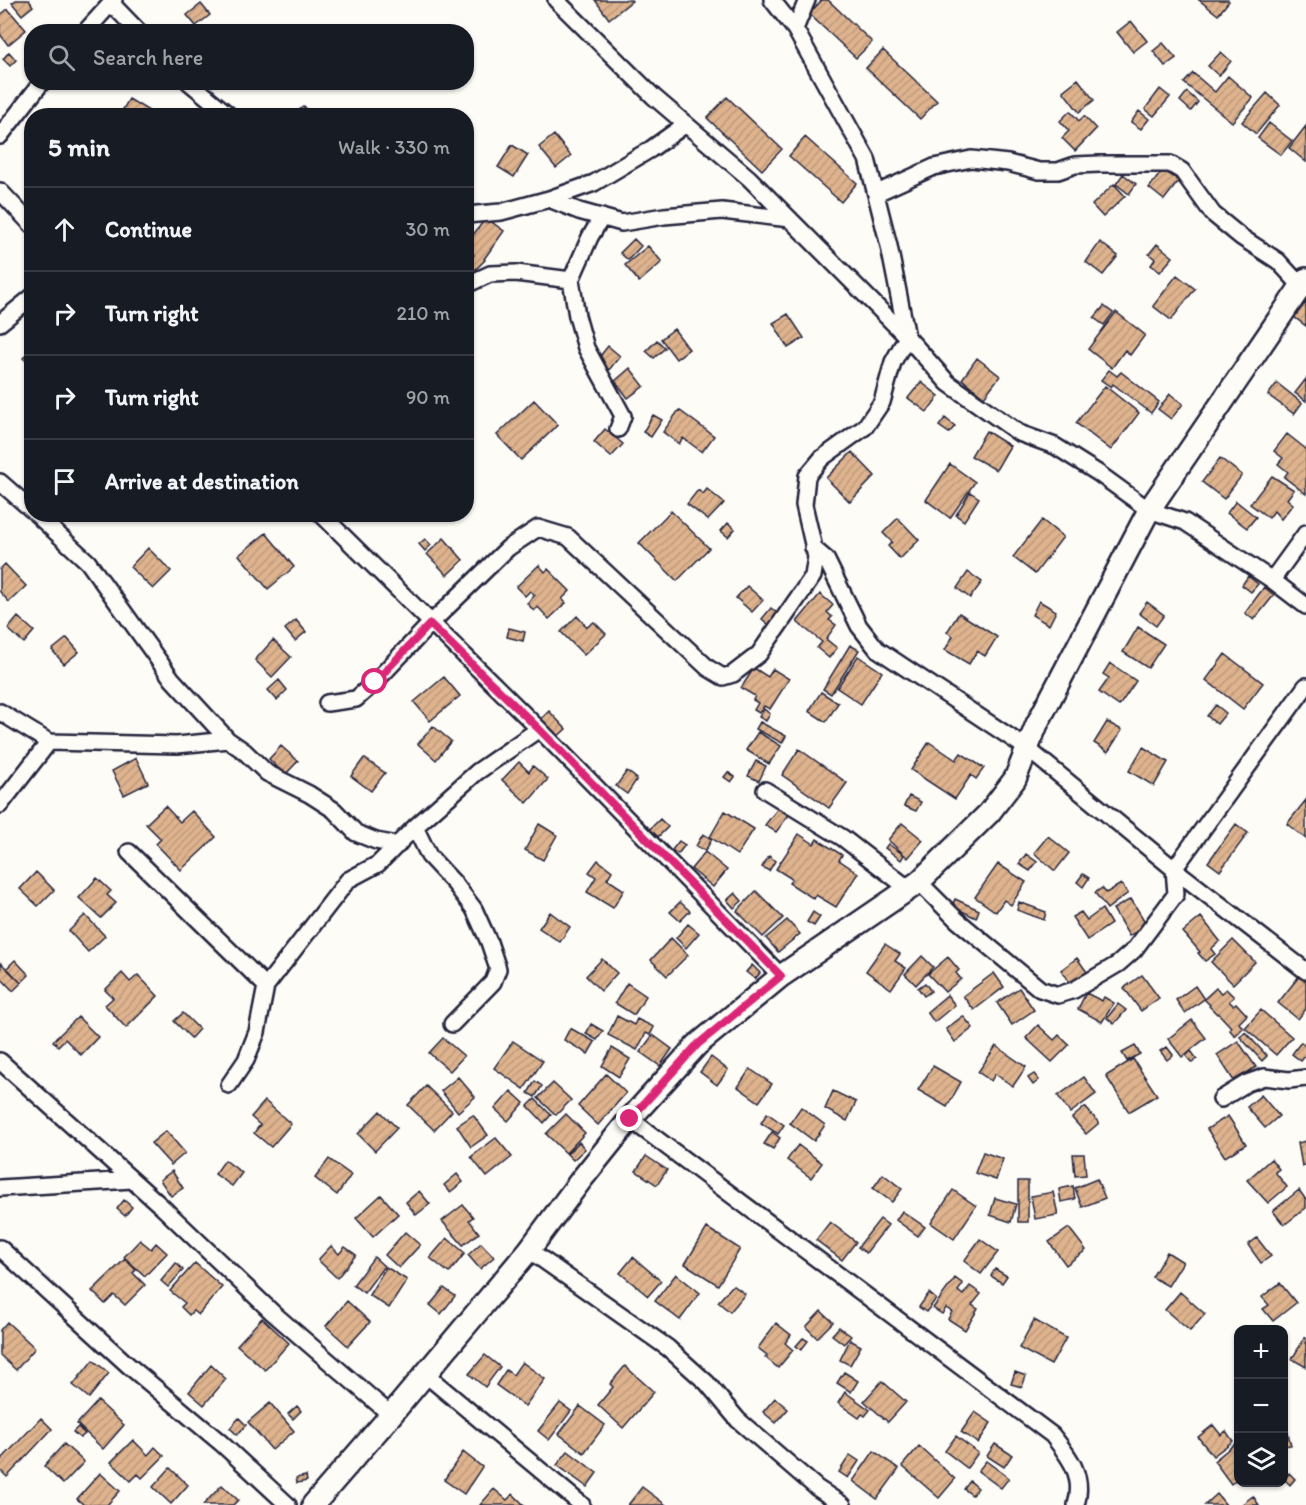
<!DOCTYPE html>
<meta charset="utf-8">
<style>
body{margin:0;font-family:Itim,sans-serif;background:#20242c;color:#f1f3f6}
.controls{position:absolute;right:18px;bottom:18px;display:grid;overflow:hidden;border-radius:12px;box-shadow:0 2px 4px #0004}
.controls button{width:54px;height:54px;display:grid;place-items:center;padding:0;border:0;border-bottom:2px solid #363941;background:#171b24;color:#f1f3f6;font:30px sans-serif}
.stop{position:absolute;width:18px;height:18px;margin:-14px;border:4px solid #db2777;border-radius:50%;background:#fff}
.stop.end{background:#db2777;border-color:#fff;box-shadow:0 2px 6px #0008}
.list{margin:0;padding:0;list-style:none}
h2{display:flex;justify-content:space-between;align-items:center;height:78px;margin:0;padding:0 24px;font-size:26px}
h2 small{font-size:20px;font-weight:400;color:#9ea1a6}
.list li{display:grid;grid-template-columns:39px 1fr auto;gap:18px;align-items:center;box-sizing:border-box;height:84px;padding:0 24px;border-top:2px solid #363941}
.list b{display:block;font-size:22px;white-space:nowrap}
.list em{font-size:20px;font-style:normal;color:#9ea1a6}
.icon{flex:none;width:33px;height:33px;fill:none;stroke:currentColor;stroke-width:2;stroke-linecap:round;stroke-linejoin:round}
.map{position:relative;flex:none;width:1306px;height:1505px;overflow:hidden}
.search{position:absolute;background:#171b24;box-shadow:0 2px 4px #0004;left:24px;top:24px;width:450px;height:66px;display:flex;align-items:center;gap:15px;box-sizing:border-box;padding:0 21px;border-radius:24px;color:#9ea1a6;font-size:22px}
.panel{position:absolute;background:#171b24;box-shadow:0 2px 4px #0004;left:24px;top:108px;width:450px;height:414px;border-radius:24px}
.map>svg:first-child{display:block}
.building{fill:url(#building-hatch);stroke:#22223b;stroke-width:1.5}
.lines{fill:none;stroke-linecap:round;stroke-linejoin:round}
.street-casing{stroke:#22223b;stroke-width:20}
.secondary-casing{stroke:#22223b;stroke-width:26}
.street{stroke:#fdfcf7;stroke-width:15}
.secondary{stroke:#fdfcf7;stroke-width:21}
.route{stroke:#db2777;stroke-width:8}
</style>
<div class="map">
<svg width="1306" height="1505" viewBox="0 0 1306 1505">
<defs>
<pattern id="building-hatch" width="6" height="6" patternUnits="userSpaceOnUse" patternTransform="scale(1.5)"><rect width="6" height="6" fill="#deb38e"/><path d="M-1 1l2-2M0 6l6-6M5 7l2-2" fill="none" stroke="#be9a7b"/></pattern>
</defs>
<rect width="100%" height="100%" fill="#fdfcf7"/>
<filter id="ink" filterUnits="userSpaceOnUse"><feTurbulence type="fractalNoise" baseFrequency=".0167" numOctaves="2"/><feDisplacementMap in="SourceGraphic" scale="12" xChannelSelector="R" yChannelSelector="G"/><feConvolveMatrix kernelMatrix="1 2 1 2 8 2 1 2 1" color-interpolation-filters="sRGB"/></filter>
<g filter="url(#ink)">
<path class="building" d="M16 0H29L33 6 22 15 12 3Z
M595 0H631L632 1 609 19Z
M822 0H828L872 42 856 58 809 14Z
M1199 0H1228L1229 1 1218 15Z
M201 4 210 15 196 26 187 15Z
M8 9 26 30 8 45 0 34V15Z
M1131 21 1147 41 1133 52 1117 32Z
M1163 43 1176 58 1165 66 1153 51Z
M883 50 937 101 920 119 866 68Z
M9 52 16 60 10 66 3 59Z
M1221 52 1231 61 1219 76 1208 66Z
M1193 73 1215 92 1228 76 1253 98 1232 122 1184 83Z
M1078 79 1094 100 1079 112 1063 91Z
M1160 89 1170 97 1154 116 1145 109Z
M1187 92 1198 102 1191 111 1180 101Z
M1267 93 1280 105 1256 134 1242 122Z
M727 97 782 149 762 170 707 118Z
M129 99 149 111 147 116H119Z
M304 106 312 116H292Z
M1070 111 1079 121 1084 116 1096 129 1075 151 1062 138 1069 131 1060 121Z
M1139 111 1149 119 1141 129 1131 122Z
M1269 123 1292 141 1281 155 1258 138Z
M1306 126V162L1289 148Z
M554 135 571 156 556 168 539 147Z
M805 137 857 183 841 202 789 156Z
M512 145 528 155 514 177 498 167Z
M1166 166 1181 178 1164 200 1149 188Z
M1123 174 1136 184 1129 194 1116 184Z
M1114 184 1125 196 1103 217 1092 205Z
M486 218 504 231 484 259 485 260 471 274 466 270V263L474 255 466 249V244Z
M634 239 641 246 628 260 620 253Z
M1100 242 1118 256 1103 275 1086 262Z
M1157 244 1173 257 1160 272 1151 265 1155 259 1149 254Z
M648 246 662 262 639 282 625 265Z
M1177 275 1195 289 1171 320 1153 306Z
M1306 302V326L1294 317Z
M1104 306 1113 313 1104 325 1094 318Z
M1116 312 1145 335 1130 355 1125 350 1112 368 1088 349Z
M788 314 804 338 788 348 773 323Z
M674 329 689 349 676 359 661 339Z
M657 340 665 348 654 358 646 351Z
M608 346 620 356 609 370 597 360Z
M32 350V366L23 358Z
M977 358 1000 376 984 397 962 379Z
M630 368 644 386 628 398 615 381Z
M1109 370 1117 376 1121 372 1159 402 1151 413 1113 384 1111 387 1101 380Z
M1306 379V401L1295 393Z
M921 382 939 396 927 412 908 398Z
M1277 383 1302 403 1294 414 1268 395Z
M1105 386 1139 413 1111 450 1076 423Z
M1170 394 1183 404 1171 419 1158 409Z
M534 400 558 425 521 460 497 435Z
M679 410 714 436 702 452 683 438 679 444 663 432Z
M653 415 662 420 651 437 643 432Z
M945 418 955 426 949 433 939 426Z
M605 429 623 444 611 457 594 442Z
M986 431 1010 446 996 470 971 456Z
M1287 434 1306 449V494L1284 477 1288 472 1278 464 1283 458 1274 451Z
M852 452 875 476 850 502 826 478Z
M1220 458 1242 475 1224 499 1202 482Z
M950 464 975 482 950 518 926 500Z
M1272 476 1294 490 1287 499 1293 504 1281 519 1274 511 1269 518 1250 504Z
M707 489 724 503 708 520 687 504 698 490 703 494Z
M970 492 979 498 964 521 956 515Z
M1236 501 1256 517 1247 528 1227 513Z
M671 511 709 548 677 581 639 543Z
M898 518 919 540 900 559 888 546 892 542 883 533Z
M1042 520 1063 537 1035 574 1013 557Z
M728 523 735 529 728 537 721 531Z
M266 533 294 567 268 589 239 555Z
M444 538 463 560 447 575 427 554Z
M425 539 431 545 425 551 419 544Z
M148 548 171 571 153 589 130 567Z
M5 564 26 586 9 602 0 592V569Z
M539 565 545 572 548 569 570 591 562 599 566 603 549 619 538 607 534 611 527 603 535 595 530 591 525 596 516 587Z
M968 572 982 582 970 598 957 588Z
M1248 576 1258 584 1251 592 1242 585Z
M747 586 763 600 752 612 736 598Z
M1264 587 1274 595 1254 620 1245 613Z
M820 594 833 605 827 612 832 617 829 620 836 625 826 639 837 648 829 658 817 648 822 642 797 622Z
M1039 601 1056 611 1049 625 1032 615Z
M1147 602 1164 615 1156 626 1139 613Z
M771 608 779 615 770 626 762 619Z
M959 613 997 637 985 656 977 651 969 664 945 650 953 636 947 632Z
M577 616 587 627 594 622 606 634 584 655 561 632Z
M18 617 34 631 24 643 8 629Z
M296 620 306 632 295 641 285 629Z
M1138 627 1164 644 1148 668 1123 652Z
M509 628 525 632 523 641 507 637Z
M67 638 79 652 64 664 52 650Z
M273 640 291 657 272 677 255 660Z
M850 645 859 650 831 694 823 689Z
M1225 654 1263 683 1243 709 1206 680Z
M858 656 882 672 861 704 837 688Z
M1110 663 1136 681 1119 706 1099 692 1109 678 1103 674Z
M754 668 768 677 773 669 789 679 770 709 764 706 759 713 754 710 758 703 753 700 755 696 741 688Z
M444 677 460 696 430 721 414 702Z
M279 680 287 690 277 700 268 690Z
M821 692 838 703 826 722 809 711Z
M1216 705 1226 713 1217 724 1207 716Z
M764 709 770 714 766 721 759 717Z
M549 711 566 729 556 738 539 721Z
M760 722 786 736 782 743 756 729Z
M1107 722 1122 730 1108 752 1094 743Z
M433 726 451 741 436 760 418 744Z
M758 732 781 746 769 764 746 750Z
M929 742 956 760 961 753 984 768 976 779 971 775 955 799 911 770Z
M281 746 298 761 285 775 269 759Z
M1143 747 1168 762 1154 786 1129 771Z
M799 749 847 783 829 808 782 775Z
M136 758 148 783 124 795 112 771Z
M364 758 385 773 371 791 351 776Z
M756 761 766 766 759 781 748 776Z
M519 762 529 772 533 766 548 779 527 803 502 780Z
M627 771 637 779 627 794 616 786Z
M728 772 735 777 731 782 724 777Z
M909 796 921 802 916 811 904 806Z
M1306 800V839L1287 824Z
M782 803 792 811 776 832 765 825Z
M165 806 180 822 192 811 216 837 181 870 156 844 161 839 146 824Z
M725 811 754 829 737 855 710 837Z
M660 819 668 827 658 837 650 829Z
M902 823 923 840 908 858 888 840Z
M539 824 557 835 543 860 525 850Z
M1236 824 1248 833 1220 871 1208 862Z
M703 834 712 839 705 851 696 846Z
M799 834 814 844 817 839 842 855 839 860 858 873 836 907 816 895 814 899 789 883 792 879 776 869Z
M1048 836 1069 853 1055 871 1034 853Z
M679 841 685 845 678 854 672 850Z
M888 844 904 855 901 860 885 848Z
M705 852 727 870 713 887 691 869Z
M1026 854 1037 862 1030 871 1019 864Z
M769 856 775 861 769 871 762 867Z
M598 860 612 871 607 879 624 890 613 908 587 892 596 877 589 872Z
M998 864 1026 882 1011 905 1004 900 996 912 975 897Z
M36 872 54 890 38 906 20 889Z
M1083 874 1089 878 1083 887 1077 882Z
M97 878 111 891 107 895 116 903 101 918 79 898Z
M1121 884 1128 893 1107 909 1095 893 1102 888 1106 893Z
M756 891 783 918 763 937 737 911Z
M735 893 742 901 734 908 727 900Z
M955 899 979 910 976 918 952 906Z
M1131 899 1147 925 1129 936 1113 909Z
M680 902 690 911 680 921 670 912Z
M1019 902 1046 912 1044 920 1017 910Z
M1102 909 1111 924 1087 940 1072 917 1081 912 1087 920Z
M550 912 570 927 560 942 539 928Z
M813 912 820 917 814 926 807 922Z
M85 915 105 936 88 952 69 931Z
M1201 917 1220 941 1211 949 1215 954 1205 961 1198 953 1200 952 1183 932Z
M787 920 800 934 778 952 766 938Z
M688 924 699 933 686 948 676 938Z
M671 938 688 955 667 976 651 960Z
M1233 940 1255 962 1233 984 1211 962Z
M885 944 900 954 895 961 906 968 891 989 866 971Z
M922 956 933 967 916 985 905 974Z
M948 957 959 970 956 973 961 979 945 992 928 974Z
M1077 958 1087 972 1071 984 1061 970Z
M602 959 617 973 601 991 586 976Z
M15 960 29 975 21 983 7 968Z
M1 963 21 983 13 991 0 977Z
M752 965 760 973 755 979 746 972Z
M122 973 130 982 138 975 158 996 126 1028 105 1005 113 998 105 990Z
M994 973 1004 987 974 1010 963 996Z
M1142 975 1159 998 1141 1011 1124 988Z
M1300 975 1306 979V1009L1298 1019 1278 1003Z
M627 983 646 996 634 1015 615 1003Z
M925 983 931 991 924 996 918 988Z
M1195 986 1204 999 1185 1013 1176 1000Z
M1019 988 1034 1010 1012 1025 997 1003Z
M1216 988 1221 993 1226 989 1234 997 1229 1001 1233 1005 1236 1003 1247 1015 1239 1023 1243 1028 1235 1036 1229 1029 1231 1027 1218 1013 1217 1014 1209 1006 1210 1005 1204 999Z
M1086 993 1102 1001 1104 997 1114 1003 1102 1022 1078 1009Z
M947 995 955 1005 934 1022 927 1012Z
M1118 1004 1126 1010 1114 1024 1107 1018Z
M1261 1010 1292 1037 1276 1055 1245 1028Z
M183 1013 199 1029 191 1038 174 1021Z
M617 1016 634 1025 637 1019 654 1027 650 1035 646 1033 637 1050 608 1035Z
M963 1016 973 1028 955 1042 946 1029Z
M78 1017 98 1037 81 1055 65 1039 58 1046 53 1041Z
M1192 1020 1206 1038 1182 1057 1168 1039Z
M591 1024 603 1031 597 1040 586 1034Z
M1038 1025 1054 1040 1059 1035 1069 1045 1052 1062 1026 1038Z
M570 1028 595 1042 588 1054 564 1040Z
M1245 1032 1267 1056 1262 1061 1240 1037Z
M653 1035 672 1049 660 1066 640 1052Z
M443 1038 464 1056 450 1071 429 1053Z
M513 1041 543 1061 524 1089 494 1068Z
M1238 1041 1256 1067 1234 1081 1217 1055Z
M1301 1042 1306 1047V1055L1301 1061 1292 1054Z
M996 1046 1026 1067 1013 1086 995 1074 991 1081 978 1072Z
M1135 1046 1140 1054 1127 1061 1122 1053Z
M1167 1047 1173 1055 1167 1060 1160 1051Z
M612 1048 630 1059 619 1077 602 1066Z
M1191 1051 1197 1059 1192 1063 1186 1056Z
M711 1057 728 1070 717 1085 700 1072Z
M1133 1059 1157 1095 1129 1112 1106 1076Z
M933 1066 961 1082 947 1107 918 1090Z
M750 1069 772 1084 759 1102 738 1087Z
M606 1074 626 1093 598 1125 578 1106Z
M1034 1074 1039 1080 1033 1085 1028 1078Z
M458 1077 475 1097 458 1112 441 1091Z
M1084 1077 1096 1094 1070 1113 1058 1096Z
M535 1081 542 1086 535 1097 528 1093Z
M553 1083 571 1100 556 1115 538 1098Z
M426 1086 452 1111 434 1130 408 1105Z
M511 1091 524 1103 508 1121 495 1109Z
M833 1091 856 1102 847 1121 825 1109Z
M1261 1095 1279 1116 1265 1128 1247 1107Z
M535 1099 551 1115 544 1123 528 1106Z
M265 1101 291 1124 271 1147 254 1133 260 1125 251 1117Z
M801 1107 825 1125 814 1141 790 1123Z
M1085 1107 1099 1123 1086 1134 1072 1118Z
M380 1111 397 1128 375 1151 358 1134Z
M767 1113 784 1125 778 1134 761 1123Z
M566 1114 585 1133 566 1153 546 1134Z
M473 1115 488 1135 471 1147 457 1126Z
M1228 1116 1246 1144 1225 1157 1207 1129Z
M166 1131 185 1153 171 1165 151 1143Z
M772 1132 780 1138 773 1149 764 1144Z
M496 1138 512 1157 487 1177 471 1157Z
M1306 1141V1165L1302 1166 1298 1143Z
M579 1142 585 1149 573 1160 567 1154Z
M798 1145 822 1163 811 1178 787 1160Z
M983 1152 1003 1159 996 1180 975 1173Z
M1073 1154H1084L1086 1175 1075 1176Z
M646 1156 667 1170 657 1185 636 1171Z
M329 1159 351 1175 337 1195 315 1178Z
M1271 1159 1279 1169 1275 1172 1287 1187 1268 1203 1247 1180Z
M225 1160 242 1173 232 1186 215 1174Z
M172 1171 183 1188 171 1196 160 1180Z
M457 1174 463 1182 450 1192 444 1185Z
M883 1174 902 1189 892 1202 873 1188Z
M1097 1179 1105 1198 1082 1207 1075 1188Z
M1018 1181H1028V1222H1018Z
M1073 1186 1075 1199 1061 1202 1059 1189Z
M953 1190 976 1206 954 1239 931 1223Z
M1299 1190 1306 1200V1208L1284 1225 1273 1211Z
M419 1191 430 1204 416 1215 406 1202Z
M1053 1192 1058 1215 1035 1219 1031 1196Z
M381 1195 398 1214 373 1237 356 1218Z
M995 1198 1016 1204 1011 1222 990 1215Z
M124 1200 132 1207 125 1216 117 1209Z
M463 1205 473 1217 469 1220 479 1233 463 1245 442 1221Z
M902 1211 925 1227 918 1236 896 1220Z
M880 1219 888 1225 866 1253 858 1247Z
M830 1222 856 1242 842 1260 816 1240Z
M707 1228 740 1249 718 1285 685 1264Z
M1069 1228 1086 1250 1066 1265 1049 1242Z
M405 1232 420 1245 399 1268 385 1255Z
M447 1238 465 1253 449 1273 430 1258Z
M1257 1238 1271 1256 1261 1263 1248 1245Z
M980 1239 998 1252 981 1274 964 1261Z
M140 1240 151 1249 156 1243 167 1253 145 1276 124 1257Z
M481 1243 494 1257 480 1269 468 1255Z
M331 1246 339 1254 345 1247 356 1255 337 1278 318 1260Z
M1167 1252 1183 1262 1168 1286 1152 1277Z
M374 1257 384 1266 364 1293 353 1285Z
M633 1257 661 1281 648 1296 620 1273Z
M125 1259 136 1270 133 1273 145 1285 125 1305 114 1295 105 1304 92 1291Z
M176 1263 183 1270 168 1287 161 1281Z
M195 1263 222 1287 198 1315 193 1311 189 1315 181 1307 185 1303 170 1291Z
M386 1267 407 1280 389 1308 369 1295Z
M995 1269 1007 1276 1002 1283 991 1276Z
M676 1274 700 1293 680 1320 655 1301Z
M955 1278 963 1284 958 1291 963 1295 970 1286 981 1294 972 1305 978 1309 965 1330 948 1319 952 1312 946 1308 942 1314 933 1308Z
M1280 1283 1296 1303 1273 1321 1263 1309 1269 1305 1262 1297Z
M733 1285 745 1294 730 1312 718 1302Z
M444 1288 455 1296 441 1314 430 1305Z
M1180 1292 1205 1314 1190 1331 1165 1310Z
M929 1293 936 1299 926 1312 919 1307Z
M347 1301 370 1322 348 1346 326 1326Z
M821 1311 833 1322 817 1338 806 1327Z
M262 1318 289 1343 265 1370 237 1345Z
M1034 1320 1066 1338 1051 1365 1019 1348Z
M7 1322 35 1348 16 1370 0 1355V1330Z
M776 1323 791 1335 785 1343 793 1350 778 1368 765 1357 767 1355 758 1348Z
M839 1327 851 1336 844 1344 832 1335Z
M1305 1337 1306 1338V1367L1292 1359Z
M803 1338 808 1341 801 1350 796 1346Z
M850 1340 861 1346 850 1365 840 1360Z
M485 1355 500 1367 485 1387 469 1374Z
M93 1360 109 1373 89 1398 73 1385Z
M522 1362 545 1379 525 1406 496 1385 506 1370 513 1375Z
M211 1365 226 1379 204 1405 189 1392Z
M625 1366 654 1392 623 1428 598 1405 613 1387 610 1384Z
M844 1372 858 1381 851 1392 837 1383Z
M1015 1372 1026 1376 1022 1387 1011 1384Z
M882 1381 906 1402 888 1422 864 1401Z
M845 1392 870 1410 865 1416 862 1414 859 1418 838 1403Z
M775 1398 788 1409 776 1423 763 1412Z
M98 1401 124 1425 103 1449 77 1424Z
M270 1403 294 1431 272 1450 248 1422Z
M560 1403 571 1411 549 1440 538 1431Z
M297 1406 301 1411 293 1419 288 1414Z
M580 1406 605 1425 584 1453 559 1434Z
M975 1412 991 1423 978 1443 961 1432Z
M41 1418 52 1429 7 1477 0 1470V1461Z
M239 1418 246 1425 237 1435 230 1428Z
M1284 1419 1291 1445 1284 1446Z
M1213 1425 1221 1435 1226 1431 1233 1441 1213 1456 1198 1437Z
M78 1427 85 1434 80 1438 73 1432Z
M956 1436 978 1453 967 1468 945 1451Z
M133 1440 148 1455 155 1447 164 1456 142 1478 138 1474 131 1481 111 1462Z
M1237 1442 1238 1478 1231 1484 1214 1461Z
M64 1444 84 1462 63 1484 44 1466Z
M995 1444 1012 1455 1004 1467 987 1456Z
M919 1446 955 1479 939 1498 902 1466Z
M568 1451 597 1473 587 1487 557 1465Z
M874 1451 899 1469 877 1499 853 1481Z
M463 1452 482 1467 464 1494 444 1480Z
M850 1455 859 1461 848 1478 839 1472Z
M986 1461 1009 1478 1001 1488 978 1471Z
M170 1468 188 1485 171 1504 153 1487Z
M100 1473 120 1491 107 1505H84L77 1499Z
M1289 1473 1295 1479 1290 1485 1284 1479Z
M306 1476 307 1481 297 1483 296 1478Z
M970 1481 978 1488 972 1495 964 1489Z
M222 1485 238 1500 233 1505H203Z
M642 1487 666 1505H628Z
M494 1489 507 1500 513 1494 524 1505H480Z
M1217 1494 1226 1505H1205Z
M1253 1496 1259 1505H1241Z"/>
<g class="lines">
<defs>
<path id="street" d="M556 0 654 97 749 178 907 337 948 383 1019 433 1055 446 1098 473 1149 510 1185 522 1272 580 1306 606
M772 0 795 29
M111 3 139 32
M85 32 114 0
M189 82 230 116
M0 136 42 82
M0 191 32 225
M877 193 934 167 971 159 1008 163 1039 171H1058L1075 165 1099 164H1170L1182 171 1213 214 1241 237 1278 261 1301 286
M549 199 579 211 622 223 664 216 722 211 790 219
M466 215 501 212 549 199 594 183 651 149 686 124
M602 217 590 237 571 280 577 316 586 348 623 416 618 429
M466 285 490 274 516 273 571 280
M0 323 32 297
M0 482 32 510
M36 514 88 562 172 679 228 740 244 751 267 773 309 794 334 810 356 833 376 841 398 845
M321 514 539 729 781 976
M813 548 826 559 859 626 877 649 1028 749 1174 869 1306 971
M1272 580 1306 533
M327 703 356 699 375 682 430 624 508 548 538 528 568 537 708 668 723 677 733 674 759 654 813 576 816 557 804 505 807 476 822 458 865 427 882 402 893 362 907 337 889 246 867 159 795 29 807 0
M0 712 49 742 0 805
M49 742 177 745 228 740
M765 790 843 838 909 889
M415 827 429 856 455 884 474 909 489 942 498 969 493 982 452 1024
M129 852 266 986
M919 882 957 920 1040 989 1058 995 1074 990 1118 964 1134 950 1176 894 1174 869 1306 686
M0 1061 160 1205 273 1313 391 1415
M229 1085 246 1060 257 1032 266 986 348 880 378 864 415 827 477 772 539 729
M1221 1099 1247 1083 1264 1077 1289 1080 1306 1078
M630 1119 1052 1435C1069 1456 1085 1476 1076 1505
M0 1188 132 1180
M0 1248 128 1365 221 1443 288 1505
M529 1250 668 1348 707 1383 738 1420 817 1488 843 1505
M425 1374 582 1505"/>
<path id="secondary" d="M313 1505 391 1415 529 1250 581 1180 630 1119 697 1045 781 976 919 882 989 813 1015 779 1037 724 1149 510 1306 279"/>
</defs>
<use href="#street" class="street-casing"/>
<use href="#secondary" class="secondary-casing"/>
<use href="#street" class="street"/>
<use href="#secondary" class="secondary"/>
</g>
</g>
<g class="lines" filter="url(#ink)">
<path class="route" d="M375 682 430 624 539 729 781 976 697 1045 630 1119"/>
</g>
</svg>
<div class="controls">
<button>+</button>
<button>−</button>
<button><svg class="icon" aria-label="layers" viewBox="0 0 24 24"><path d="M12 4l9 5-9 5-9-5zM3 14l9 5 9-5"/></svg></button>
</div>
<div class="stop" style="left:375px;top:682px"></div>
<div class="stop end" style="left:630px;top:1119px"></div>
<div class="search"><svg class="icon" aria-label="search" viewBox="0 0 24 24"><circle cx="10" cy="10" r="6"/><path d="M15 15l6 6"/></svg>Search here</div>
<section class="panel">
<h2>5 min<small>Walk · 330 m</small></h2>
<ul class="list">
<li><svg class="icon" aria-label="ahead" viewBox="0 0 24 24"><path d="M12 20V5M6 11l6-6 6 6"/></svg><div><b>Continue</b></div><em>30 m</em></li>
<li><svg class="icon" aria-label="right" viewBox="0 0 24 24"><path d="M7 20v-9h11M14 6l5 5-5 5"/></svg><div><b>Turn right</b></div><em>210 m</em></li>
<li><svg class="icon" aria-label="right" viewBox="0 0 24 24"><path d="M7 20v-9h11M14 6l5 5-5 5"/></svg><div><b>Turn right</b></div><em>90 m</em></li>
<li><svg class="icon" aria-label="arrive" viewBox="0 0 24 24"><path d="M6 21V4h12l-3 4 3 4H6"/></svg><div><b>Arrive at destination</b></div></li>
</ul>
</section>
</div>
